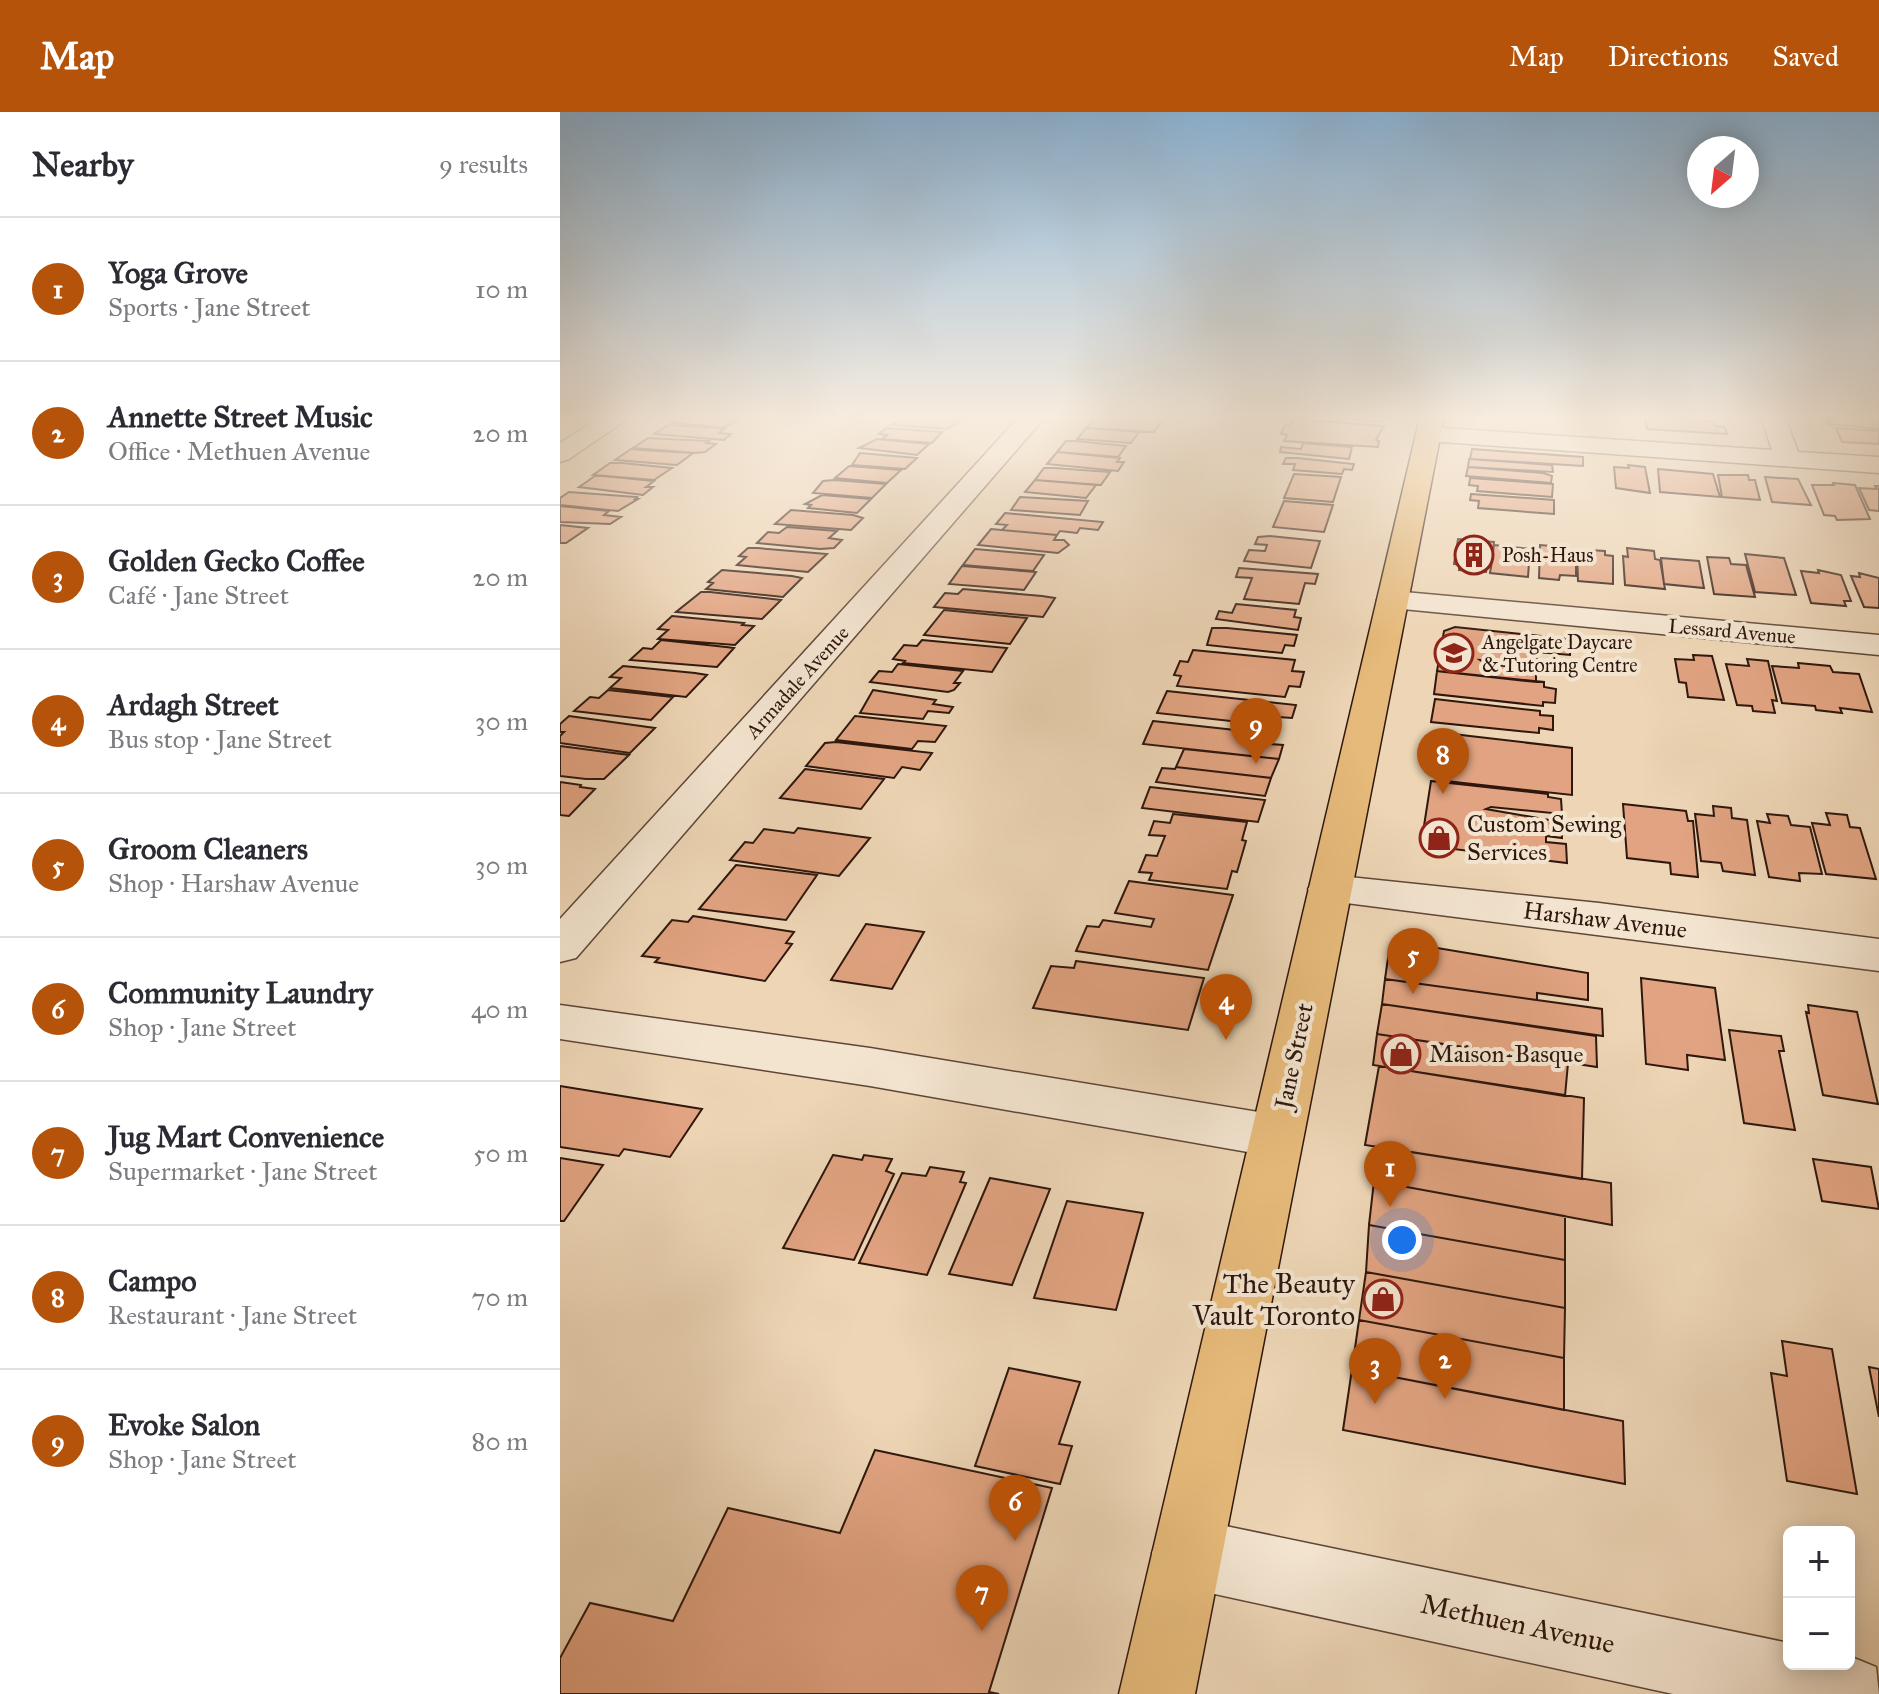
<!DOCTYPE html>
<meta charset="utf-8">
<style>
body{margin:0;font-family:"IM FELL Great Primer",serif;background:#f2f2f3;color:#2b2b33}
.controls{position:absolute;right:24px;bottom:24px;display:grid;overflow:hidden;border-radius:12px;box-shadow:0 4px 20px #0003}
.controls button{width:72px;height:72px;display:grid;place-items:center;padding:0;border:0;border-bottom:2px solid #e1e1e2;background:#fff;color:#2b2b33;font:40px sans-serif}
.compass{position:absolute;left:1127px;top:24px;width:72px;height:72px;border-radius:50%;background:#fff;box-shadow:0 4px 20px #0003;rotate:208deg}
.you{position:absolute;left:842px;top:1128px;width:28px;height:28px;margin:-20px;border:6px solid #fff;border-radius:50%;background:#1a73e8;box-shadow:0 0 0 12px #1a73e833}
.badge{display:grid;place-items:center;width:52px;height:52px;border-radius:50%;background:#b45309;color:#fff;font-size:26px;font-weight:700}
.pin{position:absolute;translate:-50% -66px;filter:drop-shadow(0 2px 4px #0008)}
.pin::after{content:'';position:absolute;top:42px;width:28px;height:24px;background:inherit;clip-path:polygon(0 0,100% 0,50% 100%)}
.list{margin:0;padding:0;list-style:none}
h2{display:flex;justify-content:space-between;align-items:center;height:104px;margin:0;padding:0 32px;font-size:34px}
h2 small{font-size:26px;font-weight:400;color:#7c7c81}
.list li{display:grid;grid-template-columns:52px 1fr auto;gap:24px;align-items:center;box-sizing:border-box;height:144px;padding:0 32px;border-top:2px solid #e1e1e2}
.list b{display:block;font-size:30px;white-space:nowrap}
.list p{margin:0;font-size:26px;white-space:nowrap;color:#7c7c81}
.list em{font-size:26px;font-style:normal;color:#7c7c81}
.map{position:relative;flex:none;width:1319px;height:1582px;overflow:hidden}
header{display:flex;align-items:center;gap:48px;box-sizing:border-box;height:112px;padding:0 40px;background:#b45309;color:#fff}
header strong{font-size:38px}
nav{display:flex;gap:44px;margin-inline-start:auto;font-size:28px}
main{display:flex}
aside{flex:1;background:#fff}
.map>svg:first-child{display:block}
.building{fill:#e1a381;stroke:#2f170e;stroke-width:2}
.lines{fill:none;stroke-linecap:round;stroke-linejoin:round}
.minor-casing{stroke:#5e4638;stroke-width:3}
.major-casing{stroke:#2f170e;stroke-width:3}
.minor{fill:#f3e4cf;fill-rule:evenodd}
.major{fill:#e6ba7a;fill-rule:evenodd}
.labels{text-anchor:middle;stroke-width:8;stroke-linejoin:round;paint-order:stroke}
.far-poi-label{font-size:20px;fill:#2f170e;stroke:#f3e4cf;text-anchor:start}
.far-street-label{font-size:20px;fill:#2f170e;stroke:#f3e4cf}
.poi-label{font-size:24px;fill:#2f170e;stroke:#f3e4cf;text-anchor:start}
.street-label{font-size:24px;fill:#2f170e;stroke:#f3e4cf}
.near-poi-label{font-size:28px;fill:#2f170e;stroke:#f3e4cf;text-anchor:end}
.near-street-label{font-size:28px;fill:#2f170e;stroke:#f3e4cf}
</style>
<header>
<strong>Map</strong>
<nav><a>Map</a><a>Directions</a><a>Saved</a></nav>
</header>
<main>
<aside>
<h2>Nearby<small>9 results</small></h2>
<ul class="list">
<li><span class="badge">1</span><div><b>Yoga Grove</b><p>Sports · Jane Street</p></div><em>10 m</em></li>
<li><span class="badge">2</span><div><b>Annette Street Music</b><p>Office · Methuen Avenue</p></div><em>20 m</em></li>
<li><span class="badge">3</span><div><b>Golden Gecko Coffee</b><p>Café · Jane Street</p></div><em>20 m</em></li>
<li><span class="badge">4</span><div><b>Ardagh Street</b><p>Bus stop · Jane Street</p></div><em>30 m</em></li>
<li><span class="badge">5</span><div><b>Groom Cleaners</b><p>Shop · Harshaw Avenue</p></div><em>30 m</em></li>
<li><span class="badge">6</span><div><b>Community Laundry</b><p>Shop · Jane Street</p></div><em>40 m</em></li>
<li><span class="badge">7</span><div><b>Jug Mart Convenience</b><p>Supermarket · Jane Street</p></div><em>50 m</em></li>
<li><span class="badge">8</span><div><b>Campo</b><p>Restaurant · Jane Street</p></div><em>70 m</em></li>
<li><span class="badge">9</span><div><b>Evoke Salon</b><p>Shop · Jane Street</p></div><em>80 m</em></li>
</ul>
</aside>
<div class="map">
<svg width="1319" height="1582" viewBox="0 0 1319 1582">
<rect width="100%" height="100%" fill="#edd5b5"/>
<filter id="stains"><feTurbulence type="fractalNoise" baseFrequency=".0025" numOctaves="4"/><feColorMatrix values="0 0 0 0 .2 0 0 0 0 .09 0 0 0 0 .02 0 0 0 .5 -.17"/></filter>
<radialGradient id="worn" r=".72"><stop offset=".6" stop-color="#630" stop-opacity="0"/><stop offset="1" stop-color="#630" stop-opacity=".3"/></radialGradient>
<path class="building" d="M118 305H177L183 306 162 316 110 310Z
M347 305H376L402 308 387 317 331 313Z
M535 305H575L603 307 594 320 527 316Z
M755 305H823L822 310Z
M1085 305 1154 309 1155 314 1165 315 1167 322 1087 317Z
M1271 305H1319V317L1268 312 1266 308H1272Z
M734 307 824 314 816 328 819 329 818 335 724 329 727 323 721 322 725 313 731 314Z
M108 313 165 316 159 321 171 322 164 328 94 322Z
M326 316 382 320 372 331 322 327 327 323 319 322Z
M526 316 579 320 571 331 517 327Z
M1276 316 1319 319V332L1282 330Z
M88 326 149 329 146 331 156 332 145 340 135 341 73 336Z
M317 327 369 332 357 343 299 336Z
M506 329H516L566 334 558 345 497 340Z
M743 331 792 335 789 347 720 340 721 335 741 337Z
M71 337 81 338 133 341 117 353 55 348Z
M912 337 1023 345V354L910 347Z
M497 340 560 346 557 350H564L558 359 487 352Z
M300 341 357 346 345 357 292 353Z
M726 346H737L794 352 792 358 784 357 782 362 733 358 735 352H723Z
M909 347 992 353 993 360 908 355Z
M50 351H62L112 356 94 368 33 363Z
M1068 353 1085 355 1090 381 1056 376 1054 355 1069 356Z
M289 354 341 358 327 371 275 366Z
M908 355 983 361 992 364 991 371 906 364Z
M484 356H495L550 360 541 373 475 368Z
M1098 357 1153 362 1160 385 1100 380Z
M734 362 781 365 773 390 724 386Z
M1158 363H1188L1189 368H1195L1200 388 1162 385Z
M35 364H43L94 369 86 375H93L83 383 19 375Z
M1205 365 1238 367 1251 393 1212 390Z
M910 366 993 372 992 385 917 379 918 374 909 373Z
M274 368 326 372 312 386 253 381 263 369Z
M475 368 536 373 526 386 465 380Z
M1273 371 1295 373 1310 407 1277 408 1275 404 1264 403 1252 373H1274Z
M1315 374H1319V399L1309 398 1299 376 1317 377Z
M9 380 77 385 75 387H78L58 399 0 393V386Z
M911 382 994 388V402L918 396 919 389 910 388Z
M262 383 311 387 297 401 248 396 251 393 245 392Z
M460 385 528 389 520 403 451 398Z
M724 389 773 393 764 420 713 415Z
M0 394 49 399 44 403 61 405 50 412 0 410Z
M231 398 293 403 303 406 291 418 215 412Z
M445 401 543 410 538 418 520 416 517 421 500 419 497 423 442 418 447 413 436 412Z
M0 413 28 416 6 431H0Z
M227 415 277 419 269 426 282 428 274 436 260 437 197 431 208 420 219 421Z
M431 417 497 423 494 428H504L509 433 498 441 418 433Z
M710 424 760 429 751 456 684 449 689 438 705 439 707 433 695 432 698 425Z
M898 427 934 430 931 456 927 455 926 460 899 458V453L894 452Z
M934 433 970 437 968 465 930 461Z
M980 433 1002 435V439L1016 441V464L1000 463 999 468 979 466Z
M188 436H197L267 442 248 460 177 453 186 445 179 444Z
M1067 436 1094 439 1095 447 1100 448 1105 477 1065 473 1063 444 1068 445Z
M415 437 484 443 473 459 403 453Z
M1029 438 1045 439V443L1053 444V472L1018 469 1017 441 1029 442Z
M1185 442 1224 446 1236 483 1195 480Z
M1147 445 1169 446 1171 452 1186 453 1195 485 1154 482Z
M1101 446 1139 449 1144 476 1104 472Z
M402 454 476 460 464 478 389 472Z
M679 456 758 462 755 472 745 471 739 492 684 487 692 466 676 465Z
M162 458 232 464 242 466 223 485 146 477 153 471 148 470Z
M1258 458 1281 463 1291 489H1284L1286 494 1251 491 1241 459 1259 461Z
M1299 461 1319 466V496L1304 495 1291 464 1300 465Z
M403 477 482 484 495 486 483 505 374 495 385 481 398 482Z
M141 480H150L221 488 202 507 116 500Z
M676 492 736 498 734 505 741 506 738 518 656 507 659 499 672 501Z
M384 498 467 506 450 532 364 523Z
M112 504 184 511 182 513 194 514 175 533 98 527 108 518 98 517Z
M895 515 1010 527V543L977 540V551L920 548 926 552 976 557V570L877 559 884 519Z
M652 516H667L737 523 734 534 725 533 722 541 647 533Z
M101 528 166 535 174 536 157 555 70 548 83 536 92 537Z
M362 528 447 536 432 560 343 551 345 549 333 547 344 533 357 534Z
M633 538 735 548 732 559 744 560 740 575 729 574 725 585 617 574 621 564 614 563 620 549 628 550Z
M1133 543 1152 544 1164 588 1128 585 1126 571 1119 570 1115 547 1134 548Z
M1187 547 1208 549 1217 589 1212 588 1215 601 1193 599 1192 594 1177 593 1166 552 1189 554Z
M1238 551 1270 554 1273 560 1299 562 1312 600 1280 596 1282 601 1256 598 1255 594 1222 591 1212 554 1239 556Z
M338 552 403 559 394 571H400L394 578 388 580 310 570 319 559 332 560Z
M63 554 135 561 147 563 126 585 50 576 61 566 50 565Z
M877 559 984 570V575L996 577 995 591 983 590V594L874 582Z
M48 578 113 585 91 608 14 599 30 585 39 586Z
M313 578 376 588 373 592 393 595 389 601 368 599 363 607 300 601Z
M607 579 736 593 732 606 718 605 716 614 597 601Z
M875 587 980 599V603L993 604V618L979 616V621L871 610Z
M9 604 95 616 70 641 0 631V624L4 620H0V612Z
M295 604 386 614 375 630 358 629 352 637 276 628Z
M593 609 712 622 709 632 723 633 719 647 583 632Z
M884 621 1012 636V683L877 668Z
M276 630 372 641 360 658 342 655 334 666 246 654 265 631Z
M0 634 69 643 44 667H26L0 664Z
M624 637 719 647 711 666 616 655Z
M616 655 711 666 705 684 596 670 602 656 615 657Z
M245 657 324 667 301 697 220 686Z
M871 669 988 682V685L1001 687 1002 702 931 695 926 697 1001 710 1002 726 986 724V730L1006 732 1007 751 861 733Z
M0 670 21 673 20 675 35 677 9 704 0 703Z
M590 675 705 688 698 710 582 696Z
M1063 692 1126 699 1128 709H1133L1138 765 1111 762 1110 751 1067 746Z
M1153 694 1171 696 1172 706 1187 708 1195 763 1163 759 1161 751 1141 749 1135 702 1154 704Z
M1266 701 1287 703 1290 715 1300 716 1316 767 1266 762 1252 711 1270 713Z
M613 702 687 710 682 728 686 729 677 760 672 759 667 777 589 768 592 761 579 760 586 743 597 744 605 724 589 723 594 709 610 711Z
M1207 702 1228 704 1231 713 1250 715 1262 762 1239 761 1240 769 1209 765 1197 709 1210 711Z
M238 716 310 726 279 764 170 748 185 730 193 731 204 717 234 721Z
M176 753 257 763 226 808 139 797Z
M569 769 673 783 648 858 516 839 527 814 539 815 543 808 591 815 594 807 555 801Z
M133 804 234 820 226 831 232 832 205 869 95 850 99 846 82 844 112 808 128 810Z
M306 812 364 820 332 877 271 868Z
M847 831 1028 861V888L977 881V888L825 867 829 839Z
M516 849 644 866 628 918 473 896 491 854 514 856Z
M1081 866 1155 876 1165 948 1127 943 1128 958 1086 952Z
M825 867 1042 897 1043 924 822 892Z
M822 892 1036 924 1037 955 817 922Z
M1248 893 1297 900 1318 992 1263 983 1246 900 1249 901Z
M1169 918 1221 924 1224 939H1219L1235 1018 1184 1011Z
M817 922 1008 951 1005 984 813 953Z
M819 954 1024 986 1022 1067 805 1033Z
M0 974 142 997 110 1045 64 1037 59 1044 0 1035Z
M819 1035 1051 1071 1052 1113 814 1069Z
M273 1043 302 1048 304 1043 332 1047 326 1059 334 1062 294 1148 223 1136Z
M0 1046 43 1053 4 1109H0Z
M1253 1047 1311 1055 1319 1097 1262 1089Z
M370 1055 404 1060 400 1070 406 1071 367 1163 299 1151 342 1061 366 1064Z
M430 1066 490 1077 452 1173 389 1162Z
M814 1069 1005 1104V1148L809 1113Z
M507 1089 583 1101 556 1198 474 1186Z
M809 1113 1005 1148V1196L806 1160Z
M806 1160 1005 1196 1004 1246 799 1208Z
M799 1208 1004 1246V1298L792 1257Z
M1222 1229 1272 1237 1297 1382 1227 1369 1211 1261 1227 1264Z
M1309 1255 1319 1257V1305Z
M449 1256 520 1270 499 1332 512 1334 500 1372 415 1354Z
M792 1257 1063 1309 1065 1372 783 1318Z
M315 1338 492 1376 429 1580 439 1582H0V1546L30 1491 113 1509 168 1396 280 1421Z"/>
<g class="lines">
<defs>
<path id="minor" d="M41 305H70L9 347 0 350V331Z
M459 305H485L16 846 0 850V807Z
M1201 305H1225L1238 340 1319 345V361L868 329 859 327 856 322 859 317 868 315 1212 338Z
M833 479 1319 523V543L822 495 817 488 822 481Z
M770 763 1039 791 1319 827V859L755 787 748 777 755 767Z
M0 893 310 936 716 1003 735 1009 743 1024 735 1039 716 1045 310 974 0 927Z
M627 1406 1229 1531V1552H1289V1544L1316 1555 1319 1582H1113L627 1476 602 1466 592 1441 602 1416Z"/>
<path id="major" d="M860 305H884L635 1582H559Z"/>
</defs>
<use href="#minor" class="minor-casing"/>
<use href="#major" class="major-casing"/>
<use href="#minor" class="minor"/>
<use href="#major" class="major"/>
</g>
<linearGradient id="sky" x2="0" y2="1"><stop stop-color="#8bb4d6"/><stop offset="0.58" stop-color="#f7ecde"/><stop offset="1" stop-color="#f7ecde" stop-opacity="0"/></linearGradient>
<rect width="1319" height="527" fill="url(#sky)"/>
<defs>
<symbol id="building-ring" viewBox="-11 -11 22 22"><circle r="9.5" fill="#f3e4cf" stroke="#8f2418" stroke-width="1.5"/><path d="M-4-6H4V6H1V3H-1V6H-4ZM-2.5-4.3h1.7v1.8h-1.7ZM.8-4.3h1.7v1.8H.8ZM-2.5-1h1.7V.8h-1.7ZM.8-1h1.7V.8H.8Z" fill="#8f2418"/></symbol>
<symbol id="school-ring" viewBox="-11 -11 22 22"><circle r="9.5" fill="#f3e4cf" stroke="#8f2418" stroke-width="1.5"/><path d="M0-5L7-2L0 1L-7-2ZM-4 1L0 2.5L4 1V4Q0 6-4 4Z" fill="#8f2418"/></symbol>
<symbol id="shop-ring" viewBox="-11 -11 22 22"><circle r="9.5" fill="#f3e4cf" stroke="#8f2418" stroke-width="1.5"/><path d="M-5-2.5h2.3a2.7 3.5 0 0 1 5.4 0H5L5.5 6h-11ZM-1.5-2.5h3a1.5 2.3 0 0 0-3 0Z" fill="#8f2418"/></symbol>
</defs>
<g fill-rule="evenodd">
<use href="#building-ring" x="892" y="421" width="44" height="44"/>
<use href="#school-ring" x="872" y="519" width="44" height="44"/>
<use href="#shop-ring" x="857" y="704" width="44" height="44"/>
<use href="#shop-ring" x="819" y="920" width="44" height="44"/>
<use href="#shop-ring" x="801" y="1165" width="44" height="44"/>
</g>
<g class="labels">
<g class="far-poi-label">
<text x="942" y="450">Posh-Haus</text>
<text x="922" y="537">Angelgate Daycare<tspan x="922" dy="23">&amp; Tutoring Centre</tspan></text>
</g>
<g class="far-street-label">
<text transform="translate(1172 519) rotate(5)" y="7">Lessard Avenue</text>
<text transform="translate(237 570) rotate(-48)" y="7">Armadale Avenue</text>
</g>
<g class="poi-label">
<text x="907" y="720">Custom Sewing<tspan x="907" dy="28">Services</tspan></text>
<text x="869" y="950">Maison-Basque</text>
</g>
<g class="street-label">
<text transform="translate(1045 808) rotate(7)" y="8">Harshaw Avenue</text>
<text transform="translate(734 944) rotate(-78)" y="8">Jane Street</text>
</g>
<g class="near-poi-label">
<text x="795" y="1181">The Beauty<tspan x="795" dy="32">Vault Toronto</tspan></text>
</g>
<g class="near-street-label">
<text transform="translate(958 1511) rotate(12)" y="10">Methuen Avenue</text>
</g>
</g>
<rect width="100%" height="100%" filter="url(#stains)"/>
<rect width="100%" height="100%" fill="url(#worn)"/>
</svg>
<div class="controls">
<button>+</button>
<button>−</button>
</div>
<svg class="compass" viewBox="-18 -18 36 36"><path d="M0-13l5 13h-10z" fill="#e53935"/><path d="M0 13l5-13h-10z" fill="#7c7c81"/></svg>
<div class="you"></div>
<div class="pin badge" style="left:830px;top:1095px">1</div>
<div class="pin badge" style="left:885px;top:1287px">2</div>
<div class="pin badge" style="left:815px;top:1292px">3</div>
<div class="pin badge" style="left:666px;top:928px">4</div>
<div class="pin badge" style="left:853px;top:882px">5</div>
<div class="pin badge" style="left:455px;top:1429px">6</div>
<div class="pin badge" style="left:422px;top:1519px">7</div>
<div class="pin badge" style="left:883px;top:682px">8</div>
<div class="pin badge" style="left:696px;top:652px">9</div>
</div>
</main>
